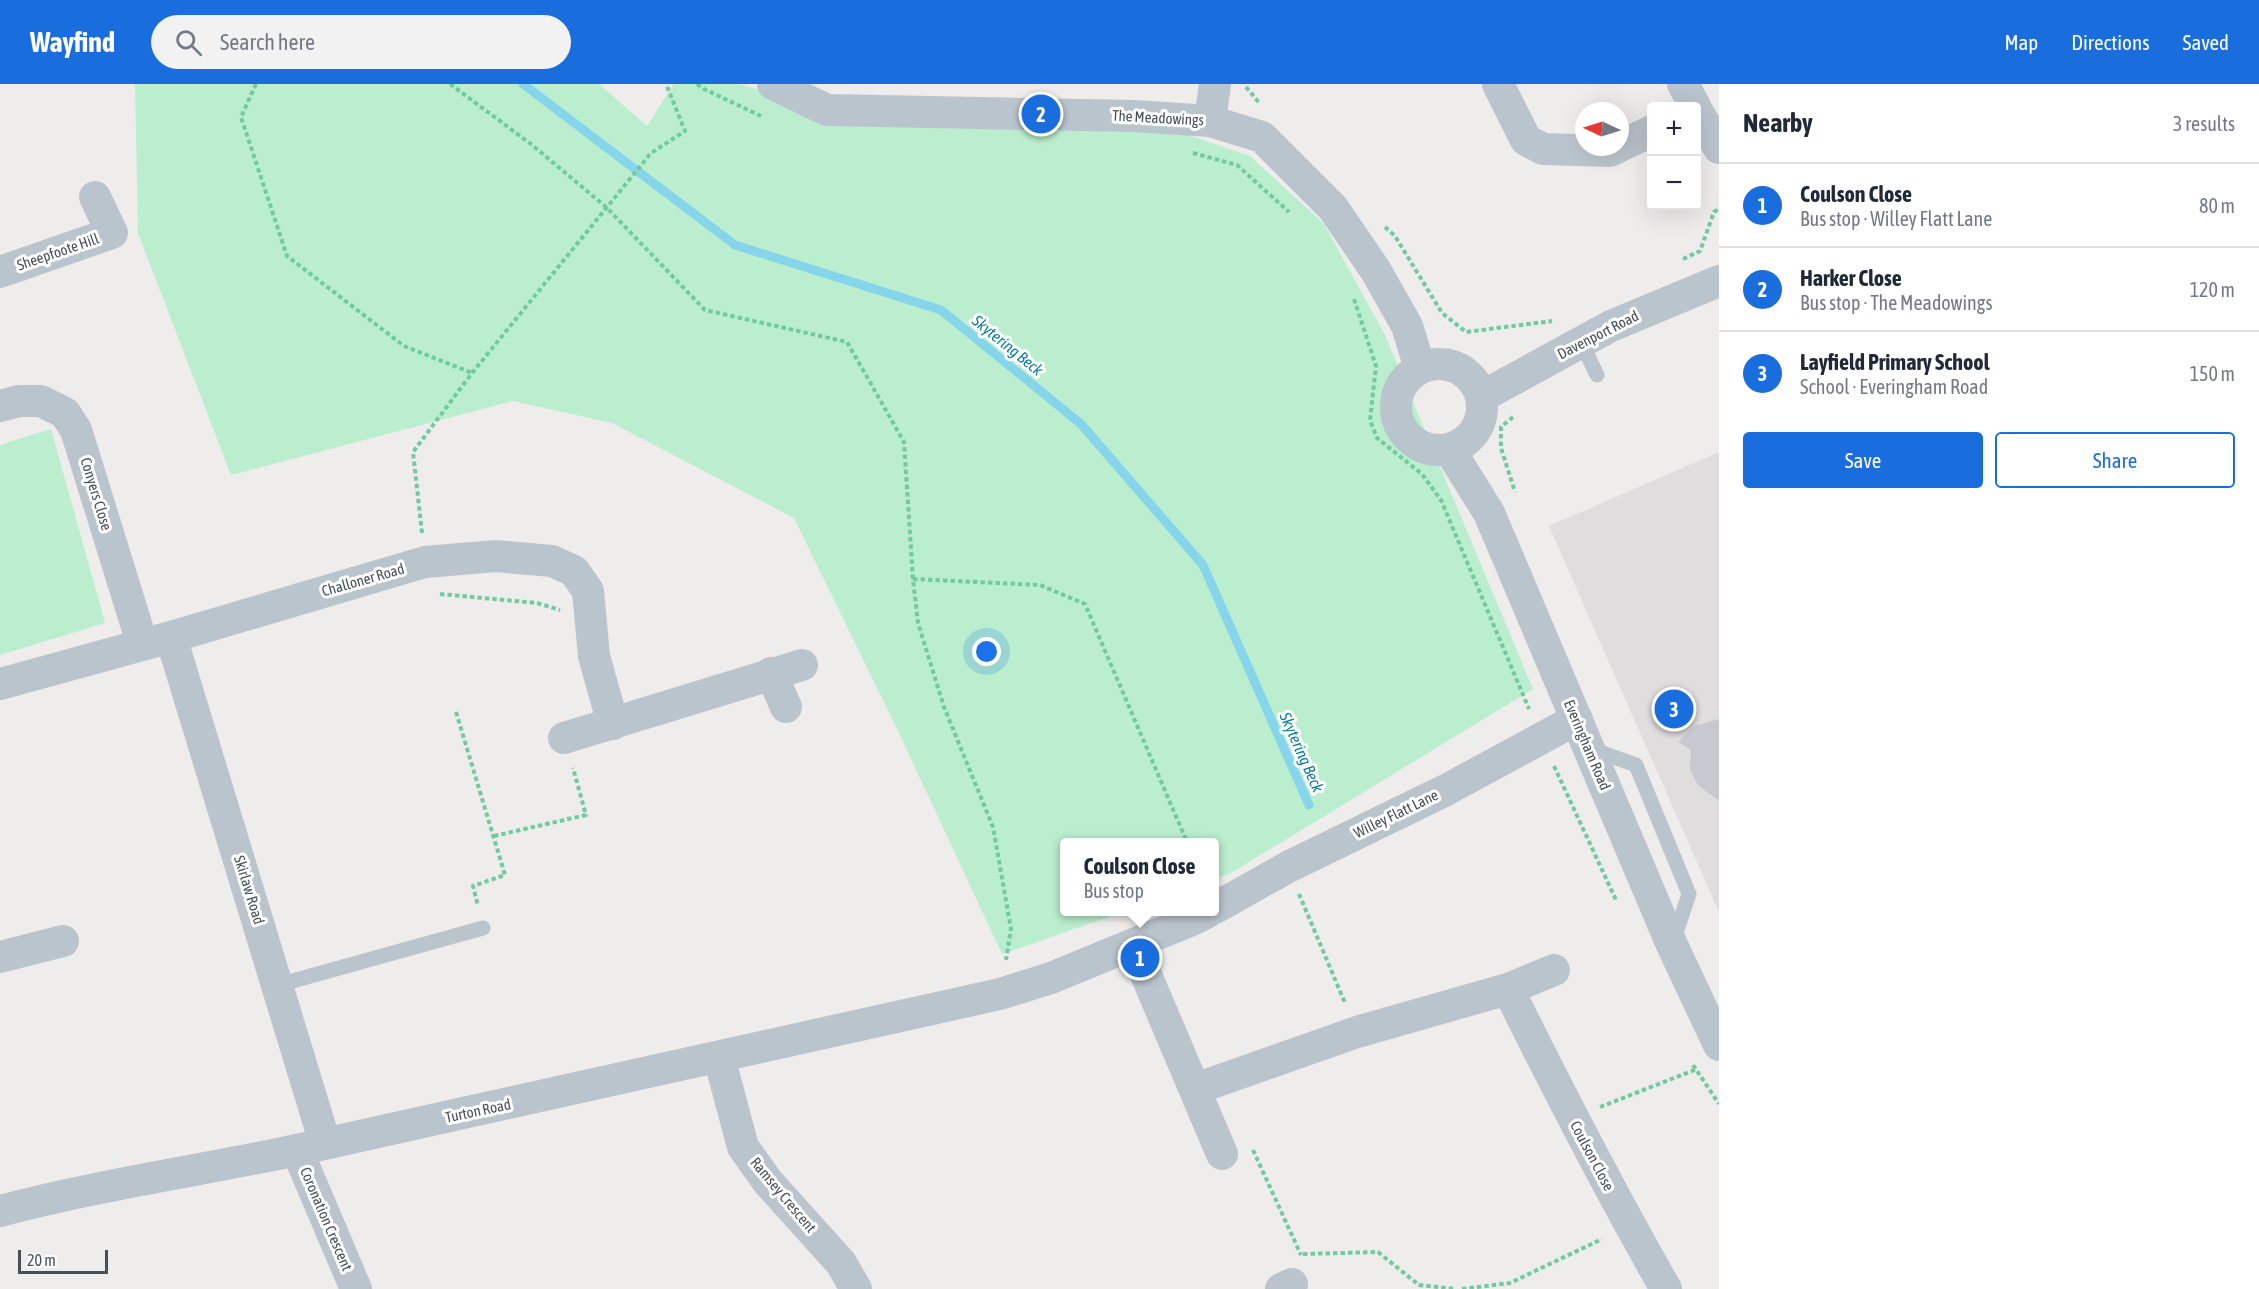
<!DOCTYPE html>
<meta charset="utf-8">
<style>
body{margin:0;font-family:"Asap Condensed",sans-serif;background:#f2f2f3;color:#1f2937}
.controls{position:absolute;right:18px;top:18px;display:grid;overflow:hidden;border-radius:6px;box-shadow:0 6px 24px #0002}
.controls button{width:54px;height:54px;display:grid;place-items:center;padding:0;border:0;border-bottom:2px solid #e0e1e3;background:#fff;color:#1f2937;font:30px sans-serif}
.compass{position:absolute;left:1575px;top:18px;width:54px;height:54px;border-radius:50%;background:#fff;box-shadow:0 6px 24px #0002;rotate:274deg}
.scale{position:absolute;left:18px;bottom:15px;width:90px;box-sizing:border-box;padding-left:6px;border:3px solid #455059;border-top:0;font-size:16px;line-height:21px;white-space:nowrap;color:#455059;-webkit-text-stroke:4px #fff;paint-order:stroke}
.you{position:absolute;left:987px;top:568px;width:21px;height:21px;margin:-15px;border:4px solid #fff;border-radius:50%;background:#1a73e8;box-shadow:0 0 0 9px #1a73e833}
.badge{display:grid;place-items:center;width:39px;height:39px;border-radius:50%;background:#1a6ddc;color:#fff;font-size:20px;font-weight:700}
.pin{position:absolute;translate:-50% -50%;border:3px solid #fff;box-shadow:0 2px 6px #0006}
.popup{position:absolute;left:1060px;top:754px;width:159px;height:78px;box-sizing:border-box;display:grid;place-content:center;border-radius:6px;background:#fff;filter:drop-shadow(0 2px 4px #0005);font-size:20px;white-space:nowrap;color:#747a83}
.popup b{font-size:22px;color:#1f2937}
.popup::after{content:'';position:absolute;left:50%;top:100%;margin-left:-12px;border:12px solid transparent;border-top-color:#fff}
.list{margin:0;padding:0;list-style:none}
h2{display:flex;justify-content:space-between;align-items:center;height:78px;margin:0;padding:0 24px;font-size:26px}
h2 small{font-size:20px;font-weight:400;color:#747a83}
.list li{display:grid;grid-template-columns:39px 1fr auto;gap:18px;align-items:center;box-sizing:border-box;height:84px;padding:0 24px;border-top:2px solid #e0e1e3}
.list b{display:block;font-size:22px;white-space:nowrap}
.list p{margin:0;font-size:20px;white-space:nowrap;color:#747a83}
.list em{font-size:20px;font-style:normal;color:#747a83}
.actions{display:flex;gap:12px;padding:18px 24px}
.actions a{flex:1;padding:14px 0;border:2px solid #1a6ddc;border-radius:6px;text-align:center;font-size:21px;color:#1a6ddc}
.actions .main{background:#1a6ddc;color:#fff}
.icon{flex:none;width:33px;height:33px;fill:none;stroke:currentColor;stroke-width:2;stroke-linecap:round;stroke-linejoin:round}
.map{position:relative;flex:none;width:1719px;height:1205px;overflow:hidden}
header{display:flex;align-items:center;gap:36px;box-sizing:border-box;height:84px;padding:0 30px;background:#1a6ddc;color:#fff}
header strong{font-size:28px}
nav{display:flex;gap:33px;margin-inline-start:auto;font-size:21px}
.search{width:420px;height:54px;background:#f2f2f3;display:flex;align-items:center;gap:15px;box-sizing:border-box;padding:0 21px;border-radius:33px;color:#747a83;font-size:22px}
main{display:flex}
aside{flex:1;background:#fff}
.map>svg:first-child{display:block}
.education{fill:#e0ddde}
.green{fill:#baeece}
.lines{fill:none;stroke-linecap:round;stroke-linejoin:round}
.stream{stroke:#87d5eb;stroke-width:9}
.building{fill:#c6c9cf}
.path{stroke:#72cba0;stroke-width:4;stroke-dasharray:4.5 3;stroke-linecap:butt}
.service{stroke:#bac4cc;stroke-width:15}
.minor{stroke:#bac4cc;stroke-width:32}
.labels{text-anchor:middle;stroke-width:6;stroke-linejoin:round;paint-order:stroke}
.street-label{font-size:15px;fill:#455059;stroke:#fff}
.water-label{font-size:16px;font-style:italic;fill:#0d7d9e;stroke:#fff}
</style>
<header>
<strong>Wayfind</strong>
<div class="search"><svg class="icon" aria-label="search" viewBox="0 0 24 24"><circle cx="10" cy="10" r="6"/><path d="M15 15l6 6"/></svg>Search here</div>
<nav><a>Map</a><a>Directions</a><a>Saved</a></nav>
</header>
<main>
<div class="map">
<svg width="1719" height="1205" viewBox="0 0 1719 1205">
<rect width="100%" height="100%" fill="#efecec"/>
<path class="education" d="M1719 368V828L1549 442Z"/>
<path class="green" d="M135 0H599L647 42 674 0H738L808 19 1179 48 1250 72 1324 140 1385 251 1533 605 1231 789 1215 795V758H1065V828H1123L1002 870 899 649 794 434 612 339 513 317 231 391 138 149Z
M51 345 105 539 0 571V361Z"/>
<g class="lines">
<path class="stream" d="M523 0 735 161 941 226 1081 340 1203 481 1309 721"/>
</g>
<path class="building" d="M1719 635V717L1698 701 1690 686 1691 666 1678 658 1695 642Z"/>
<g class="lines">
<path class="path" d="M256 0 241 33 287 172 404 262 472 289
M450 0 531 60 606 123 705 226 847 258 904 358 913 495 918 539 944 623 993 743 1011 845 1006 876
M697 0 704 5 761 32
M1246 3 1260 20
M1193 69 1237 81 1289 128
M1385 143 1395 152 1442 229 1466 248 1552 237
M1683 175 1700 167 1714 128 1719 125
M1354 215 1376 282 1370 336 1377 354 1422 390 1441 416 1529 625
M1513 333 1501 343V364L1515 408
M422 449 413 368 472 289 651 69 685 47 666 0
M913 495 1040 501 1085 520 1187 758
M440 510 537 519 560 526
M456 628 505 791 473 802 478 822
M1554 682 1616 816
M494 752 586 731 573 684
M1299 810 1345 919
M1693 981 1719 1020
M1600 1023 1697 985
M1253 1066 1301 1171
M1303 1170 1378 1168 1419 1201 1456 1205
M1462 1205 1510 1199 1602 1155"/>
<path class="service" d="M1581 258 1597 291
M1589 664 1636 681 1689 810 1673 858
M278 901 483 844"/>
<path class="minor" d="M773 0 827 26 1135 32 1210 37 1262 53 1333 124 1376 187 1407 242 1420 284
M1498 0 1526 56 1543 65 1610 67 1618 63
M1683 0 1695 22
M1696 25 1719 64
M1210 37 1215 0
M1620 62 1652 47
M0 188 112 149 95 113
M1396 323a43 43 0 1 1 86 0a43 43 0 1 1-86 0Z
M1481 313 1611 242 1719 197
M0 322 19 317H41L65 329 76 346 142 559
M1449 365 1489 429 1672 861 1719 961
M171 553 325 1059
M771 589 786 623
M0 600 171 553 408 483 425 478 496 472 552 477 574 487 588 507 594 572 613 640
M564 654 802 581
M1215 824 1288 783 1446 706 1577 635
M0 873 63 857
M1144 886 1222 1070
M1508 905C1558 1006 1610 1107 1666 1205
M719 973 743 1063 768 1098 841 1179 856 1205
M1195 1005 1357 948 1508 905 1554 886
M297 1066 356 1205
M0 1127C98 1101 198 1087 297 1066 532 1015 766 961 1000 910L1051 894 1192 836 1208 828
M1281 1205 1292 1200"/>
</g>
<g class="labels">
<g class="street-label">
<text transform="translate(1158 34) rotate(3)" y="5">The Meadowings</text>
<text transform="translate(58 168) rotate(-19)" y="5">Sheepfoote Hill</text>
<text transform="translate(1598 251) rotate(-27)" y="5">Davenport Road</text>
<text transform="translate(96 410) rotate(73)" y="5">Conyers Close</text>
<text transform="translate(363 496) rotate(-16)" y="5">Challoner Road</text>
<text transform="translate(1587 661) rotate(67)" y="5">Everingham Road</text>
<text transform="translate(1396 730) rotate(-26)" y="5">Willey Flatt Lane</text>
<text transform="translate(249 806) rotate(73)" y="5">Skirlaw Road</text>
<text transform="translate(478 1027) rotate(-12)" y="5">Turton Road</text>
<text transform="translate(1592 1072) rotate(62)" y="5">Coulson Close</text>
<text transform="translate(783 1111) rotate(50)" y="5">Ramsey Crescent</text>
<text transform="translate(326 1135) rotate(67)" y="5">Coronation Crescent</text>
</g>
<g class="water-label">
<text transform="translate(1008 261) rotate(39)" y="6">Skytering Beck</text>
<text transform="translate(1302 668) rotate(66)" y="6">Skytering Beck</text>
</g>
</g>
</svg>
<div class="controls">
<button>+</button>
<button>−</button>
</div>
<svg class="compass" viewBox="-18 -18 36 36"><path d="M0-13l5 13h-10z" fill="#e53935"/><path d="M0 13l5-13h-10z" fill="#747a83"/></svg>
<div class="scale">20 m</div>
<div class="you"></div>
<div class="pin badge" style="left:1140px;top:874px">1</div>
<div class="popup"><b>Coulson Close</b>Bus stop</div>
<div class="pin badge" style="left:1041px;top:30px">2</div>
<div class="pin badge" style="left:1674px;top:625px">3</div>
</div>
<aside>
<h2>Nearby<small>3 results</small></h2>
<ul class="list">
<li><span class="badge">1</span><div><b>Coulson Close</b><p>Bus stop · Willey Flatt Lane</p></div><em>80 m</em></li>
<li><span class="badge">2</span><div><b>Harker Close</b><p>Bus stop · The Meadowings</p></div><em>120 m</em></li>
<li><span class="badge">3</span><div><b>Layfield Primary School</b><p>School · Everingham Road</p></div><em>150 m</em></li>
</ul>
<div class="actions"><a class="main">Save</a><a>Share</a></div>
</aside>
</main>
